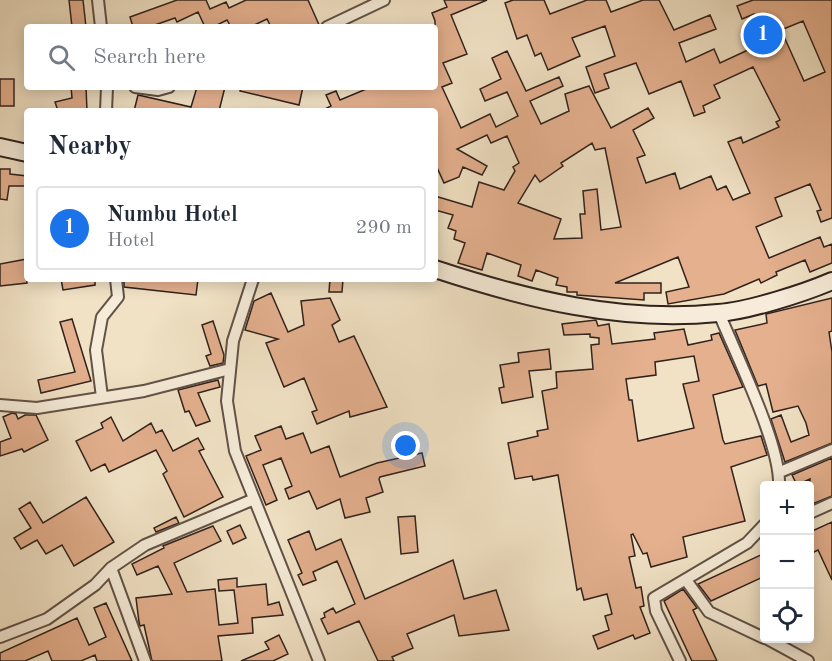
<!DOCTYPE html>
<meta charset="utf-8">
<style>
body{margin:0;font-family:"Old Standard TT",serif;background:#f2f2f3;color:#1f2937}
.controls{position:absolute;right:18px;bottom:18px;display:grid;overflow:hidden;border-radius:6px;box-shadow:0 3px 15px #0003}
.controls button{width:54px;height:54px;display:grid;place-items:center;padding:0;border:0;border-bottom:2px solid #e0e1e3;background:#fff;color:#1f2937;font:30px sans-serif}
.you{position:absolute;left:406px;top:446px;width:21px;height:21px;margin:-15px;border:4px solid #fff;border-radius:50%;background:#1a73e8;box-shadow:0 0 0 9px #1a73e833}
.badge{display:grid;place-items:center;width:39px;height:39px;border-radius:50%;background:#1a73e8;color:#fff;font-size:20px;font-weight:700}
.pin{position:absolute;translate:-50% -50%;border:3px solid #fff;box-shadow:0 2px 6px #0006}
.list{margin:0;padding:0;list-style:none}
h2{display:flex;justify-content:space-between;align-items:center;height:78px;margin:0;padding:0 24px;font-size:26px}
h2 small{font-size:20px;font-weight:400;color:#747a83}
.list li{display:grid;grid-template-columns:39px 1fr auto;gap:18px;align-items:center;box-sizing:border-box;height:84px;margin:0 12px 12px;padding:0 12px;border:2px solid #e0e1e3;border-radius:6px}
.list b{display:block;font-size:22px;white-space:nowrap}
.list p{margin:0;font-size:20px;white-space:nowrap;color:#747a83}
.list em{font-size:20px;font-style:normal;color:#747a83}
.icon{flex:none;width:33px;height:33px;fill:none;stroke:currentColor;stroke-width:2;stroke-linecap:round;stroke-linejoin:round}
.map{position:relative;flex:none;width:832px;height:661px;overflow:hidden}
.search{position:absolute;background:#fff;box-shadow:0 3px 15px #0003;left:24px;top:24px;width:414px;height:66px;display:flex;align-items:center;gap:15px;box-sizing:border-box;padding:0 21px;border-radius:6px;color:#747a83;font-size:22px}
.panel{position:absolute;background:#fff;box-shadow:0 3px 15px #0003;left:24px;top:108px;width:414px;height:174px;border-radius:6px}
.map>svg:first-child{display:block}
.building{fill:#e4b08e;stroke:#31221d;stroke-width:1.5;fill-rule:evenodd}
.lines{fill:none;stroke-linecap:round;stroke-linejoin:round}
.street-casing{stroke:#615247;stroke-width:14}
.secondary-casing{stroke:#31221d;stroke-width:20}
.street{stroke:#f6ecd9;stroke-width:10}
.secondary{stroke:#f6ecd9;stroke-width:16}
</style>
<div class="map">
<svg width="832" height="661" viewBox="0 0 832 661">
<rect width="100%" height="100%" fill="#f1e2c5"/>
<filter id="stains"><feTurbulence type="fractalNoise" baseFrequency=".00333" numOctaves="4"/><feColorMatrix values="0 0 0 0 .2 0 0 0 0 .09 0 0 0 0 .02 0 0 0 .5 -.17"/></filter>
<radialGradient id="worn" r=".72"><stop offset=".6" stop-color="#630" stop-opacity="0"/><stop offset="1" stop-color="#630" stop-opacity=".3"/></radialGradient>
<path class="building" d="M69 0H83L86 27H72Z
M177 0H206L210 9 226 2 229 8 246 0H308L320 27H271L267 19 250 27H231L227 20 213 27H205L198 12 177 22 175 18 149 27H133L130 17Z
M444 0H487L451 15 467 54 443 63 452 83 442 87 461 128 490 114 496 127 518 116 507 92 485 101 480 89 501 79 492 58 507 51 526 91 559 77 563 86 530 101 541 124 569 111 565 94 589 86 611 128 648 108 654 118 633 130 645 155 637 158 646 183 675 173 680 189 711 176 717 190 726 186 733 200 750 193 728 142 741 137 743 143 779 127 776 122 780 120 753 67 714 85 720 98 703 106 705 112 694 116 681 81 649 94 636 63 604 74 609 88 595 93 586 67 615 56 605 26 572 38 580 56 548 70 541 53 535 56 527 35 517 39 505 3 513 0H544L550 14 587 0H606L611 12 643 0H659L674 30 710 15 716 29 679 43 686 62 714 49 720 63 748 50 743 36 760 29 754 14 742 19 737 6 753 0H832V218L821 222 817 211 821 210 810 184 775 198 782 216 756 227 769 258 820 237 824 247 832 244V263L810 272 805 260 776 272 777 275 761 283 759 279 724 294 668 304 666 292 689 287 678 257 615 283H661V293H644V300L577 295V292H567V287L556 285 558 278 536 270 532 281 518 276 521 265 487 253 482 270 458 263 465 243 454 239 456 231 448 228 453 215 435 210V196L472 207 479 182 504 190 515 171 513 167 519 163 507 136 491 143 487 135 457 149 487 166 482 175 463 167 459 177 444 183 435 163V111H321L331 106 326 95 336 91 340 100 371 87H435V21L432 13 447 7ZM803 21 825 72 804 81 781 30ZM592 143 595 150 605 148 621 227 601 230 597 189 583 191 585 214H580L582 238 554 239 561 219 518 203 535 175 540 182 563 166 561 163Z
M0 79H14V106H0Z
M71 87H86L87 111H58L55 102 72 98Z
M197 87H225L219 111H134L138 95 191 107Z
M241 87H303L299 105 240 91Z
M0 169H10V174L27 176V186H9L7 200 0 199Z
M27 259V283L0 286V264Z
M61 279H95V285L63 290Z
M124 279 179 281 180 279H198L196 295 124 287Z
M330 279H343L342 292H329Z
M271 293 288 332 304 325 301 301 330 298 340 320 332 325 339 342 354 336 387 407 350 417 349 411 317 424 312 412 317 410 304 378 284 387 266 343 278 339 245 330 254 301Z
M832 298V331L829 332 832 352V443L785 462 771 419 781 415 791 442 809 435 806 423 798 406 773 412 766 384 758 386 735 330 767 323 766 314Z
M72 319 91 381 41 393 38 380 75 372 60 322Z
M596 320 598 326 609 324 612 344 655 339 654 333 684 329 688 345 712 340 711 335 719 333 743 387 713 395 723 440 725 444 761 436 767 455 731 467 745 521 683 537 687 557 651 567 647 553 643 554 633 534 631 535 635 556 629 557 636 588 641 587 644 606 640 607 650 633 635 639 633 635 598 649 593 636 609 630 605 616 612 614 607 594 584 600 581 588 577 590 558 475 533 480 532 476 515 479 508 443 538 436 537 431 548 429 542 391 557 388 556 372 593 369 591 345 599 344V338L590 337V334L564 335 562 324ZM694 356 699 381 683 384 694 428 638 441 632 400H629L626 379 656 375 655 362Z
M213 321 224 355 223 363 210 366 206 356 211 354 202 325Z
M549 349 551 369 529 371 533 397 502 403 499 388 504 387 500 365 519 362 518 353Z
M218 380 220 387 198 393 210 421 196 426 189 411 185 412 178 390Z
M12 413 16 414 18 419 25 415H36L48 440 24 452 22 449 0 456V442L11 438 3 417Z
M111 417 123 441 151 423 156 433 162 430 173 451 198 438 204 449 199 451 223 497 184 517 163 474 167 471 156 450 109 472 105 464 91 471 76 441 103 428 101 423Z
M281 426 286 439 303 433 311 453 329 446 340 477 377 463 422 453 425 466 380 477 379 479 383 492 366 498 370 512 345 518 340 499 317 509 309 491 289 499 285 489 292 486 281 458 263 465 277 500 266 505 246 456 261 450 255 436Z
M832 458V496L810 505V479L797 485 792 475Z
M86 497 114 542 74 566 62 545 46 554 37 540 21 549 14 538 31 528 19 509 30 502 43 523Z
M415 516 418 552 401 554 398 517Z
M176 517 179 523 156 532 154 528Z
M832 522V580L818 550 810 554V532Z
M240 525 246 538 233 544 227 531Z
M213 526 221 541 174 563 187 592 215 589 219 625 238 623 234 590 219 591 218 580 237 578V587L266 584 268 605 279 602 283 615 252 618 253 633 218 636 222 661H152L144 625 140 626 139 622 136 598 172 594 158 566 137 575 132 564 164 548 163 546Z
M309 531 316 550 341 539 365 599 453 560 464 599 496 590 509 630 459 636 454 615 407 634 413 648 392 657 394 661H378L359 621 328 634 321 619 325 617 324 613 333 608 336 613 355 604 337 561 313 572 316 580 303 585 298 575 302 573 288 540Z
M765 553V576L711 601 698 584Z
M683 589 697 608 693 610 717 661H692L664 601Z
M106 603 132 661H97L95 655 81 661H52L48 651 25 661H0V653L77 618 89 645 106 637 94 608Z
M279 635 288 654 273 661H241L269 649 265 642Z"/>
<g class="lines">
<defs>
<path id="street" d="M98 0 101 27
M327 27 384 0
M135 87 158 90 169 87
M106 111 107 87
M253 279 233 341 227 401 235 451 319 661
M719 313C736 355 781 445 779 486
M102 397 96 350 102 317 118 297 116 279
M0 405 37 408 144 391 230 369
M780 472 832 450
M810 513 832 503
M111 568 145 661
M686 580 709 612 764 638
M0 637 47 619 95 585 111 568 145 545 252 500
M766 638 808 661
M680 661 656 611 654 598 747 543 764 525"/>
<path id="secondary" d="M0 147 27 153
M435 269C526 299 621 323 718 313 748 311 804 293 832 281"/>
</defs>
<use href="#street" class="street-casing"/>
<use href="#secondary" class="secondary-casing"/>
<use href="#street" class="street"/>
<use href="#secondary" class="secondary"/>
</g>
<rect width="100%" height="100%" filter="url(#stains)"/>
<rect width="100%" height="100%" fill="url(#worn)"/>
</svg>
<div class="controls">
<button>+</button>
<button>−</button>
<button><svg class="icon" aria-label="locate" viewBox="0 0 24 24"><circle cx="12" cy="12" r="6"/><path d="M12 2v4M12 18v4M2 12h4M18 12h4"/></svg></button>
</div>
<div class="you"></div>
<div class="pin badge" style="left:763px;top:35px">1</div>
<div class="search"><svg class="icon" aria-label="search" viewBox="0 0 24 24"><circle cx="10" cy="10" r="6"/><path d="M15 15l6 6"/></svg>Search here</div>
<section class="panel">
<h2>Nearby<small></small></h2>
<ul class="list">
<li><span class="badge">1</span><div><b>Numbu Hotel</b><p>Hotel</p></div><em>290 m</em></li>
</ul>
</section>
</div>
